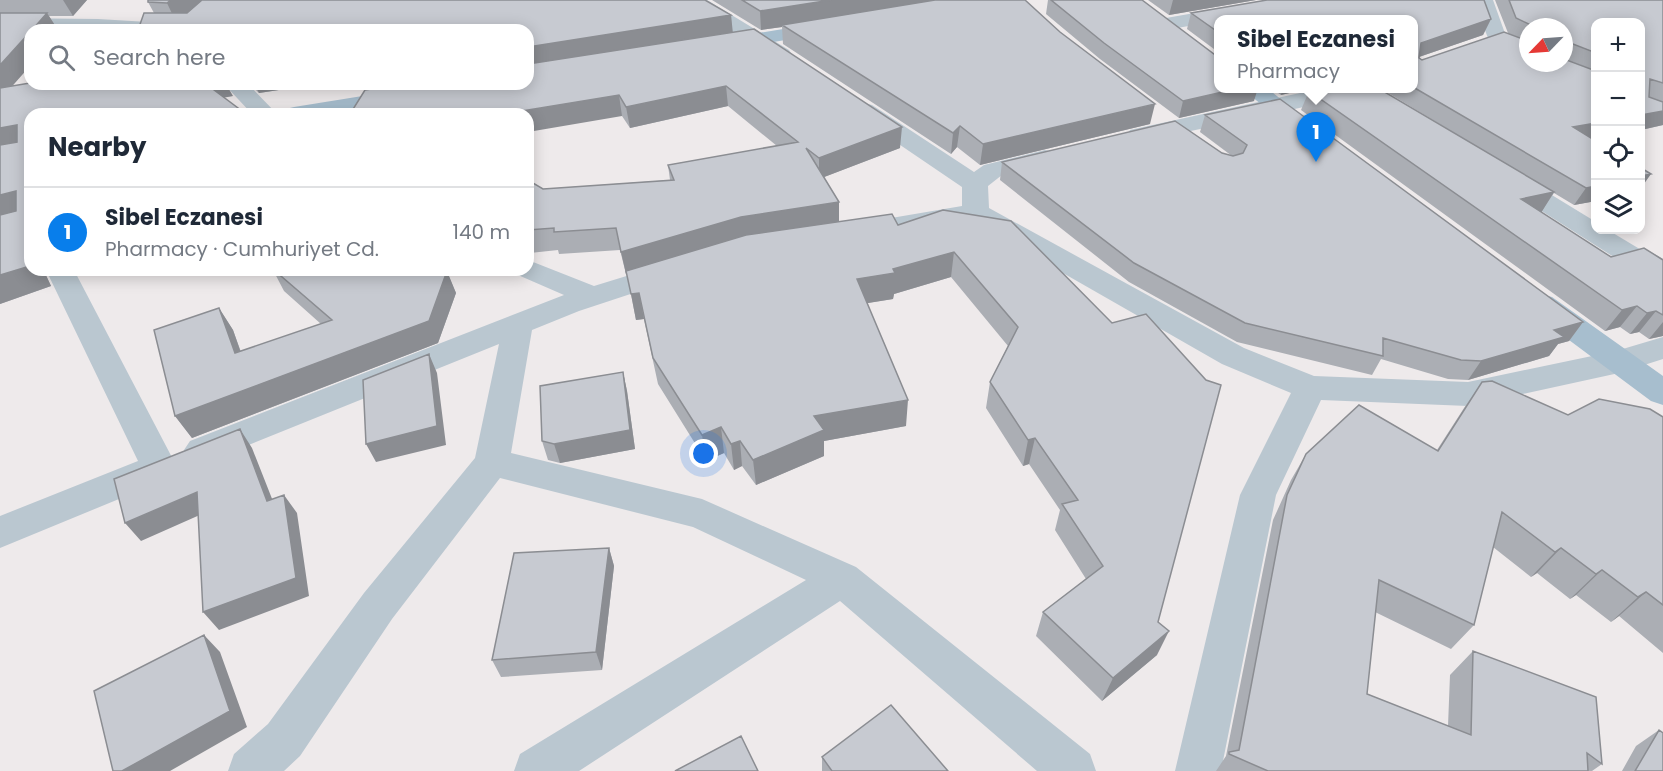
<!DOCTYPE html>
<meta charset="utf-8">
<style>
body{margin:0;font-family:Poppins,sans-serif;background:#f6f6f7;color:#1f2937}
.controls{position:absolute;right:18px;top:18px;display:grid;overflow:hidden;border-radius:12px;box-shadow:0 3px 15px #0003}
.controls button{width:54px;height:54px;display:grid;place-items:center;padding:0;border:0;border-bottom:2px solid #e0e1e3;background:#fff;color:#1f2937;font:30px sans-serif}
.compass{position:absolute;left:1519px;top:18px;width:54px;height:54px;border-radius:50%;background:#fff;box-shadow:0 3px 15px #0003;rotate:245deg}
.you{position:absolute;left:704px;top:454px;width:21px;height:21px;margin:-15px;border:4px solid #fff;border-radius:50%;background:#1a73e8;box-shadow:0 0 0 9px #1a73e833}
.badge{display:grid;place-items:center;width:39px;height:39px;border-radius:50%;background:#087eeb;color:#fff;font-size:20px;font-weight:700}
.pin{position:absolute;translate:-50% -50px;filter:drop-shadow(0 2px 3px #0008)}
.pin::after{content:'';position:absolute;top:32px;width:21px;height:18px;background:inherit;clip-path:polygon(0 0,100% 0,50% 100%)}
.popup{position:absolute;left:1214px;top:15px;width:204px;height:78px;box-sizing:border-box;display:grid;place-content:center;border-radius:12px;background:#fff;filter:drop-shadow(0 2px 4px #0005);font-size:20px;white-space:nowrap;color:#747a83}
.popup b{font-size:22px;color:#1f2937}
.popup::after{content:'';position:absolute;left:50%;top:100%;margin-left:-12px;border:12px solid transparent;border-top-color:#fff}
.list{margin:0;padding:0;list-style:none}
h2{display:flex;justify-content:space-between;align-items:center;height:78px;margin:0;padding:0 24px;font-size:26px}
h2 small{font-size:20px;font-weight:400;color:#747a83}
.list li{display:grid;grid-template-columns:39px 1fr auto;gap:18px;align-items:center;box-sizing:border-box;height:90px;padding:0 24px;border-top:2px solid #e0e1e3}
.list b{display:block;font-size:22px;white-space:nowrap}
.list p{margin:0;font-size:20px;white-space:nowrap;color:#747a83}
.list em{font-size:20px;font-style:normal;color:#747a83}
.icon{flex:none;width:33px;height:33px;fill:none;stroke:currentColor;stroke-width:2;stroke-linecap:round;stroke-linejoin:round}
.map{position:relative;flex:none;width:1663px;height:771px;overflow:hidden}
.search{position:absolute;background:#fff;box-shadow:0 3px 15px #0003;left:24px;top:24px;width:510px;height:66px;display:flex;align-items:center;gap:15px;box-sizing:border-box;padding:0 21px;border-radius:18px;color:#747a83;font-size:22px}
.panel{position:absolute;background:#fff;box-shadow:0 3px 15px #0003;left:24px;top:108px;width:510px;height:168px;border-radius:18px}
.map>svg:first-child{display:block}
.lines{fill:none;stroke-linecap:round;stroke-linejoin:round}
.minor{fill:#bac7d0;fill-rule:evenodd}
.major{fill:#a7bece;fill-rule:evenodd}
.wall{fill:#abaeb4;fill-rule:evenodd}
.shaded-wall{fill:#8b8d92}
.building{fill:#c7cad1;stroke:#8b8d92;stroke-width:1.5}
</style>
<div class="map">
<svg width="1663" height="771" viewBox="0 0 1663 771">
<rect width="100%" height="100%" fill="#eeeaeb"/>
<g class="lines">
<path class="minor" d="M684 0H707L789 50 792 55 789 60 781 61 773 60 687 4Z
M1269 0H1312L1309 4 1302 6 1166 30 1159 28 1156 24 1159 20 1166 18Z
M1473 0H1493L1507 39 1504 43 1497 45 1490 43Z
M0 18 98 19 182 24 189 26 192 30H0Z
M224 84H248L277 114H252Z
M1323 88H1371L1368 93 1360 95 1139 142 1130 140 1127 135 1130 130 1139 128Z
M864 103 872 105 974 172 984 165 1045 150 1054 152 1057 157 1054 162 1002 175 988 186 989 208 1244 348 1314 376 1468 382 1616 351 1663 337V359L1619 373 1468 406 1321 400 1276 495 1221 771H1175L1240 495 1291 393 1222 364 972 221 854 240 844 238 840 232 844 226 962 206V187L856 115 852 110 856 105Z
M1510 172 1519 175 1596 222V230H1608L1663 263V285L1653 282 1501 185 1497 180 1501 175Z
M528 260 594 286 672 262 682 265 686 271 682 277 579 311 532 330 511 453 702 499 856 567 1090 754 1096 771H1037L840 601 579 771H514L520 754 806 580 693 527 500 478 392 619 300 756 284 771H228L234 754 268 724 364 593 475 458 499 344 214 459 202 463 190 459 184 450 190 441 564 295 518 275 514 270H528Z
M46 270H74L177 467 170 478 0 548V516L138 461Z"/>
<path class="major" d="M825 22 832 24 835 28 832 32 722 51 715 49 712 45 715 41 722 39Z
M437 84H490L487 89 479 91 337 114H282L286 109 294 107Z
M1241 88H1267L1317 128 1313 133 1305 135 1297 133Z
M1541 294 1552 297 1663 376V405L1651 401 1530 311 1526 304 1530 297Z"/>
</g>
<path class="wall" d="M0 0H87L73 16H49L58 30H32L12 86 233 96 30 114V270H45L44 271 51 286 0 304Z
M712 0H1025L1150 124 980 165 957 147 951 154 783 44 782 27 761 30Z
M1048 0H1142L1214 54 1254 101 1179 118 1100 59 1046 14Z
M1148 0H1256L1169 15Z
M1266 0H1484L1491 19 1483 35 1419 57 1422 60 1504 32 1510 35 1508 33 1495 0H1663V125L1641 130V22H1596V138L1593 139 1596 141V201L1574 205 1554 193 1541 212 1611 257 1644 248 1663 259V336L1649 339 1639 332 1630 334 1620 327 1605 331 1301 110 1309 91 1320 88H1378L1491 155 1380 88H1413V20H1218V52L1187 29 1191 13ZM1528 27H1564V63H1528Z
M148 2 731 15 732 32 900 148 824 177 839 202V221L898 225 1011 221 1158 622 1157 655 1102 701 1036 636 1043 612 1086 579 1055 530 1060 510 1029 464 1023 466 986 408 990 382 1008 346 951 277 894 294 893 299 867 303 906 426 824 441V456L756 485 742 466 734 470 724 453 706 461 658 384 644 319 636 320 627 274H626L620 250 559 254 558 250 530 253 528 252V180L543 189 670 180 668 165 777 146 728 106 630 128 622 116 384 87 383 84H528V30L154 13Z
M250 84H318L259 93Z
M1271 88H1310L1281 95Z
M1205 115 1583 322 1569 341 1558 344 1549 356 1468 380 1448 379 1381 359 1372 375 1237 342 1129 282 1000 180 1002 162 1222 153 1232 156 1200 132Z
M273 270H446L456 293 438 343 192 438 175 416 219 308 233 330 241 352 321 324 284 291Z
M623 372 627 391 635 449 560 463 548 460 542 441Z
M1482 382 1568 415 1663 417V653L1619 616 1611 622 1576 595 1570 599 1537 573 1531 577 1493 547 1474 625 1451 649 1375 612 1367 694 1448 726 1450 675 1473 651 1602 764 1592 771H1216L1226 756 1273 520 1291 480 1306 454 1437 450 1464 408Z
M609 548 614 566 602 670 501 677 492 660Z
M1659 730 1663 771H1622L1636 746Z
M822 757 948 771H822Z"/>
<path class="shaded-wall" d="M63 0H87L73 16Z
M171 0H205L176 22 167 3Z
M831 0H951L782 25V27L761 30 760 11Z
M1173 0H1256L1169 15Z
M47 13 58 30H32Z
M731 15 733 34 528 67V47Z
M1491 19 1483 35 1413 59 1421 43Z
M30 32V66L0 100V65Z
M203 84H226L233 96 211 100Z
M255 84H318L259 93Z
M383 84H423L385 90Z
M726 86 728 106 630 128 626 107Z
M1240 88H1258L1254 101 1179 118 1183 101Z
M1283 88H1310L1281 95Z
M619 95 622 116 528 132V114H504Z
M1155 104 1150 124 980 165 983 144Z
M1663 111V125L1641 130V115Z
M1596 123V138L1563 145 1573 127Z
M17 125 30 144 0 151V128Z
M960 126 957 147 951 154 953 133Z
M902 127 900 148 819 179V158Z
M1651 174 1641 188V176Z
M1596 186V201L1574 205 1586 188Z
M16 191 30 211 0 221V195Z
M1554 192 1541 213 1521 199Z
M839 202V223L742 239 626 274 621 252 741 217Z
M954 252 951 277 894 294 893 299 856 305 857 279Z
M30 266V270H45L44 271 51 286 0 304V275Z
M75 270H97L80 276Z
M447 271 456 293 438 343 192 438 175 416Z
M639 293 644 319 636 320 631 294Z
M1637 306 1620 327 1605 331 1622 310Z
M219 308 233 330 249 376 235 353Z
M1656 311 1639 332 1630 334 1647 313Z
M1583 322 1569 341 1558 344 1549 356 1468 380 1481 361 1554 330Z
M1663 322V336L1649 339Z
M429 354 437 373 446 445 376 462 366 444Z
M623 372 627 391 635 449 560 463 554 444Z
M908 400 906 426 824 441V456L756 485 753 460 814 416Z
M721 427 724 453 706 461 702 435Z
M240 429 252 448 280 519 267 501Z
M1035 438 1029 464 1023 466 1028 440Z
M740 441 742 466 734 470 731 444Z
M197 492 211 510 141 541 125 523Z
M284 495 297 513 309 596 219 630 203 612Z
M609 548 614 566 602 670 596 652Z
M1561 548 1537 573 1531 577 1555 552Z
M1602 570 1576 595 1570 599 1596 574Z
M1646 592 1619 616 1611 622 1638 597Z
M1169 631 1157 655 1102 701 1113 678Z
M204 635 220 652 247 727 170 771H122Z"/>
<path class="building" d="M148 0H171L167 3 148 2Z
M202 0H705L731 15 528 47V30H138L144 13H187Z
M742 0H831L760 11Z
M935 0H1025L1060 32 1155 104 983 144 960 126 953 133 782 25Z
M1051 0H1142L1214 54 1218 55V88H1240L1183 101 1104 43Z
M1267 0H1484L1491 19 1421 43 1419 58 1422 60 1504 32 1528 41V63H1564V59L1596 71V123L1573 127 1596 141V186L1586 188 1413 87V20H1218V32L1191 13Z
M1509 0H1663V83L1650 79 1649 97 1663 102V111L1641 115V22H1596V53L1573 44 1564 45V27H1535L1516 18Z
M0 13H47L32 30H30V32L0 65Z
M754 29 902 127 819 158 806 148 839 202 741 217 621 252 616 228 554 232V228L528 230V180L543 189 674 180 668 165 798 142 726 86 626 107 619 95 504 114H350L365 90 403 84H528V64Z
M30 83 206 84 246 114H30V246L27 249 30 255V266L0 275V215L16 211V191L0 195V145L17 142V125L0 128V88Z
M1320 88H1378L1554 192 1521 199 1611 257 1644 248 1663 260V315L1656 311 1647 313 1637 306 1622 310 1309 91Z
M1280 99 1583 322 1554 330 1564 337 1481 361 1461 360 1383 338V356L1245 323 1134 263 1002 162 1175 121 1222 153 1233 156 1243 153 1247 145 1205 115Z
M1641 168 1651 174 1641 176Z
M943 210 1011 221 1112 323 1146 314 1206 380 1221 385 1158 622 1169 631 1113 678 1043 612 1103 566 1062 504 1078 500 1035 438 1028 440 990 382 1018 327 954 252 893 269 895 273 857 279 908 400 814 416 824 430 753 460 740 441 731 444 721 427 702 435 653 358 639 293 631 294 626 271 746 235 892 214 898 225Z
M274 270 447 271 429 321 175 416 154 330 219 308 235 353 332 320Z
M429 354 437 426 366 444 363 380Z
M623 372 630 430 554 444 542 441 540 386Z
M1492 381 1568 415 1599 399 1650 409 1663 417V605L1646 592 1638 597 1602 570 1596 574 1561 548 1555 552 1502 512 1474 625 1379 580 1367 694 1471 735 1473 651 1596 697 1602 764 1587 753 1588 771H1268L1229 754V752L1239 750 1287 495 1306 454 1359 405 1438 451 1482 382Z
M240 429 267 501 284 495 296 578 203 612 197 492 125 523 114 479Z
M609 548 596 652 492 660 514 553Z
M204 635 230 711 122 771H113L94 691Z
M891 705 948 771H832L822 757Z
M1659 730 1663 733V771H1635Z
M741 736 758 771H675Z"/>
</svg>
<div class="controls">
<button>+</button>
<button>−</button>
<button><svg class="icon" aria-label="locate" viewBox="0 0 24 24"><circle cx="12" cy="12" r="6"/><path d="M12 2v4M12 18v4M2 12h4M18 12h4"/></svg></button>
<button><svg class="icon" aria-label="layers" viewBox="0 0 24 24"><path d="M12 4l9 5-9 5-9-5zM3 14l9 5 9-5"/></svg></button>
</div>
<svg class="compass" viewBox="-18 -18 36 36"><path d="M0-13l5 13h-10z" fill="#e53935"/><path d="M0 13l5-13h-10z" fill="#747a83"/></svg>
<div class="you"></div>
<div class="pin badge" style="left:1316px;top:162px">1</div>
<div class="popup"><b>Sibel Eczanesi</b>Pharmacy</div>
<div class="search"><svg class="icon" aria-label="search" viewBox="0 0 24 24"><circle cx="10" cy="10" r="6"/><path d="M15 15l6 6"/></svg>Search here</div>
<section class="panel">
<h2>Nearby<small></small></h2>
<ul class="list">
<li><span class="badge">1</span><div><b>Sibel Eczanesi</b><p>Pharmacy · Cumhuriyet Cd.</p></div><em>140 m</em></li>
</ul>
</section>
</div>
